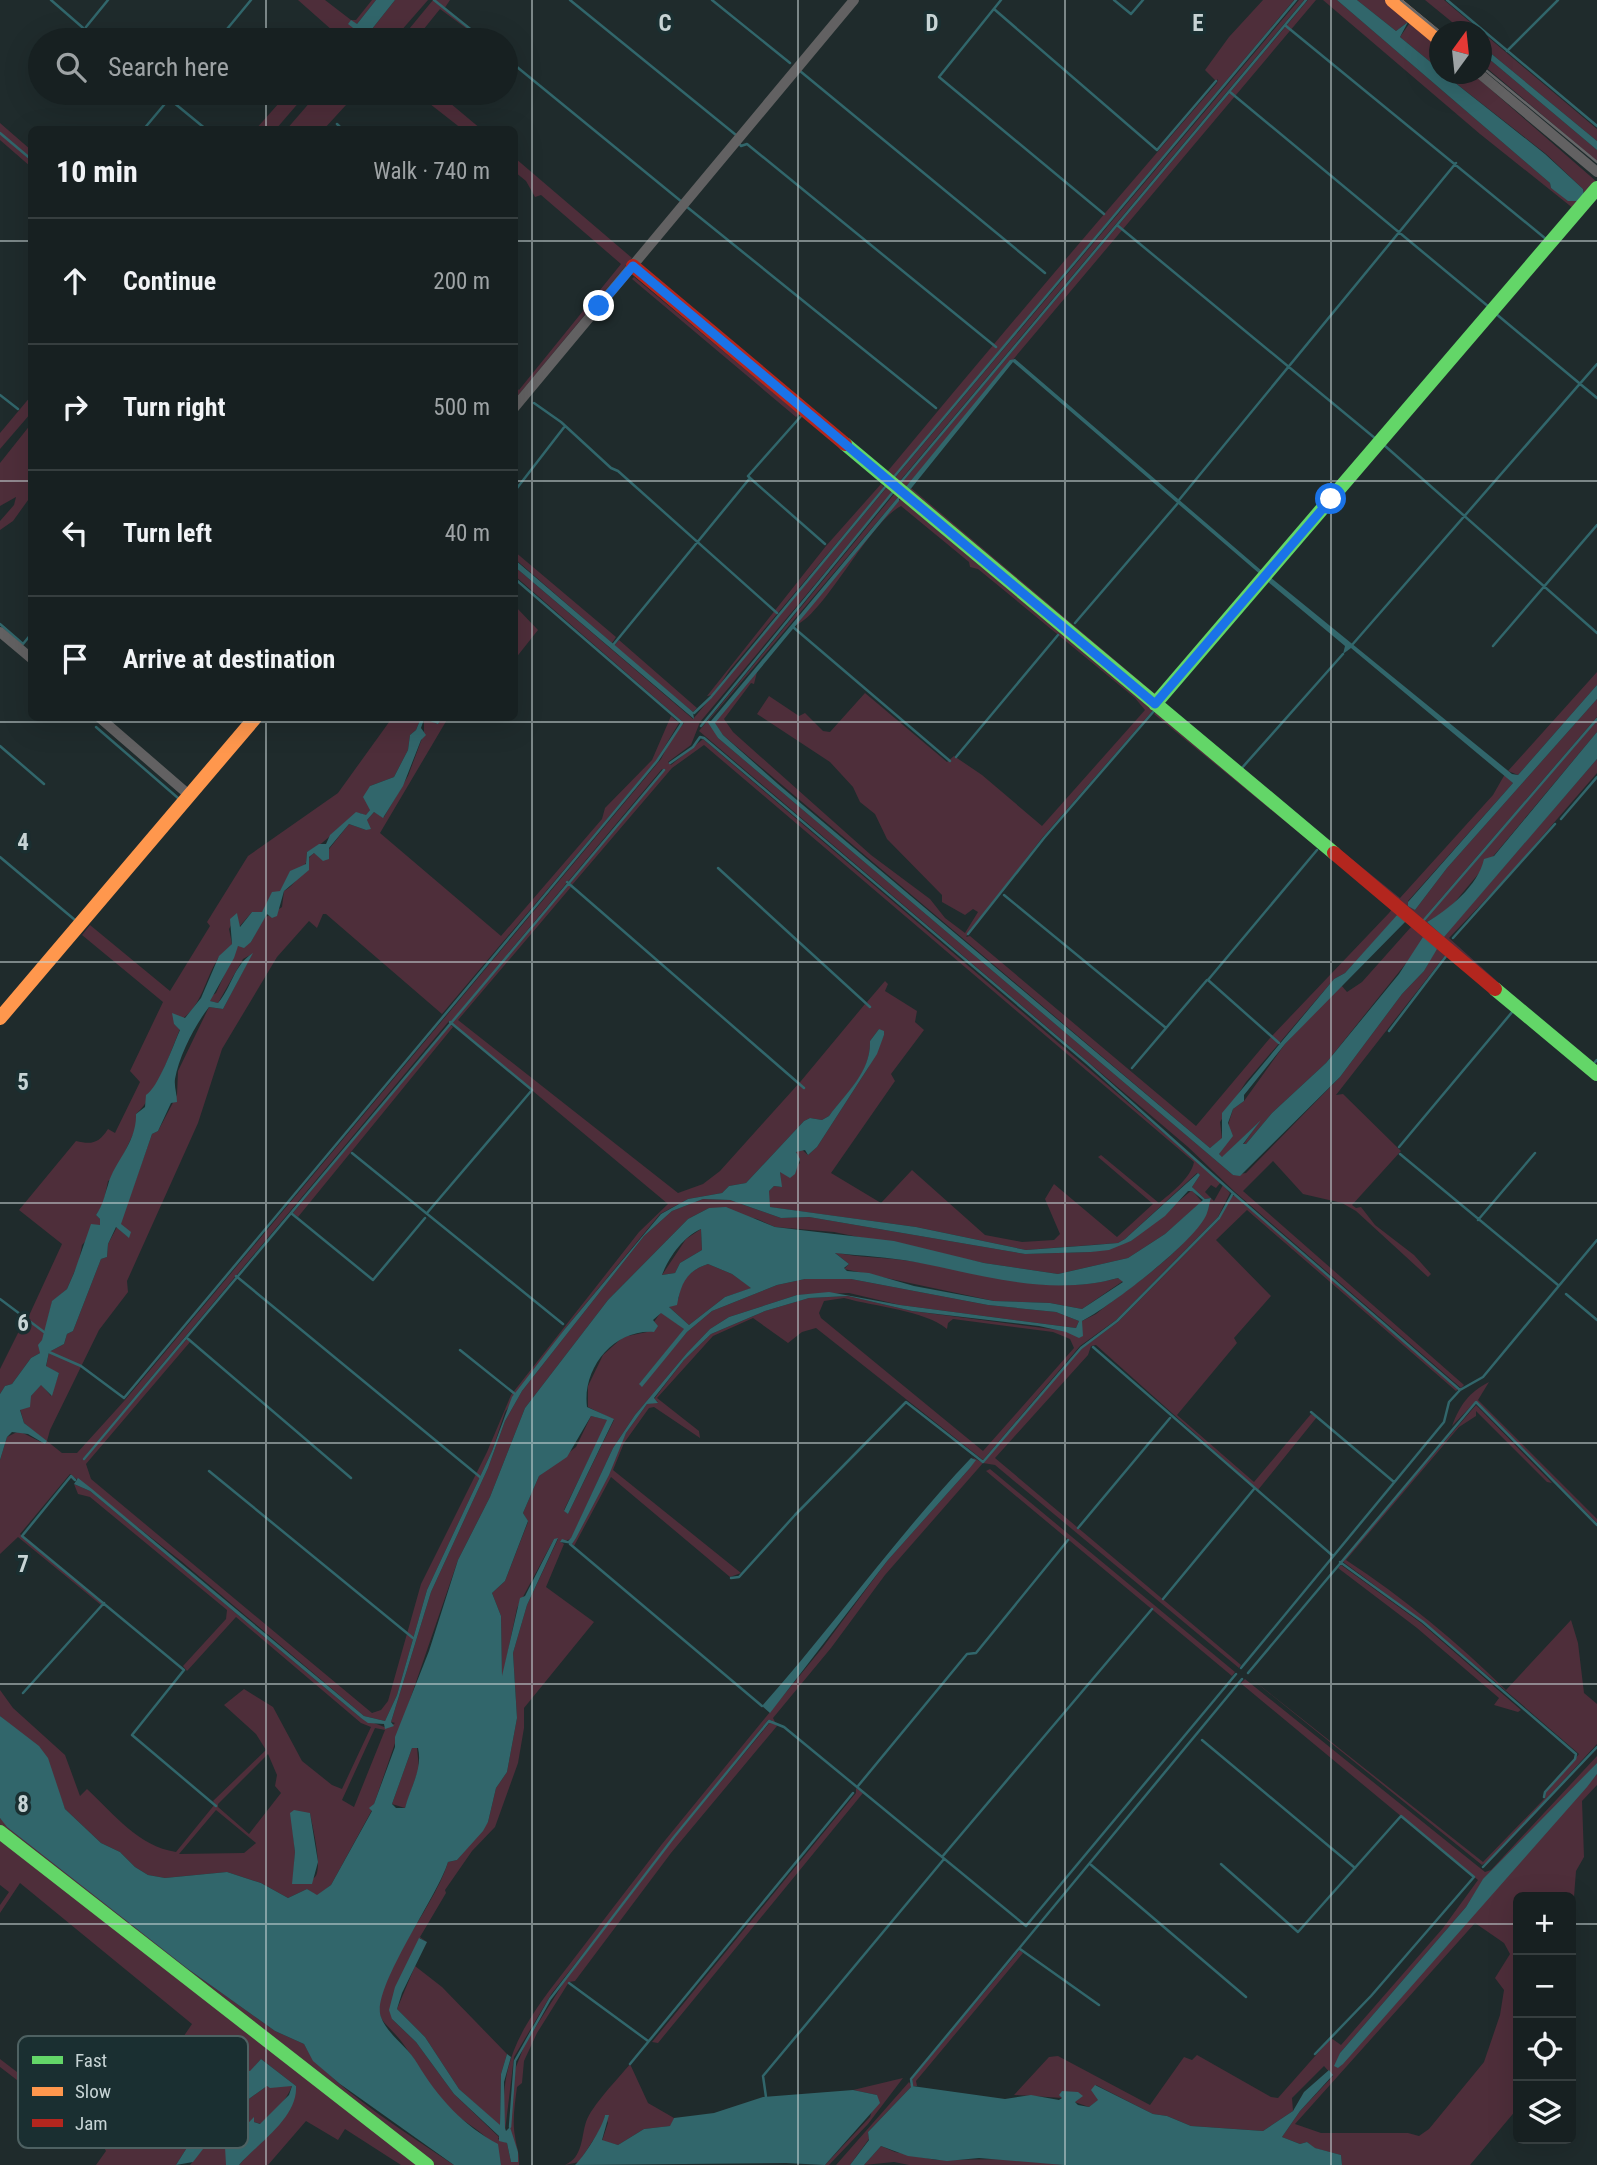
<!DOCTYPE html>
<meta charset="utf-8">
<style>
body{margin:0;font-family:"Roboto Condensed",sans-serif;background:#20282a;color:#f1f3f6}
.controls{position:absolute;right:21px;bottom:21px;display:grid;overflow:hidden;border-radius:10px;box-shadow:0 7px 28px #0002}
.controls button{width:63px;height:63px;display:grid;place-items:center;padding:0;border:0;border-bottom:2px solid #363e3f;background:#172021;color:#f1f3f6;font:35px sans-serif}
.compass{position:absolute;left:1429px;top:21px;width:63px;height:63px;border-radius:50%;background:#172021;box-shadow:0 7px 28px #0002;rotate:15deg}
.stop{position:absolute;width:21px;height:21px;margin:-16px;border:5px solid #1a73e8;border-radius:50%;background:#fff}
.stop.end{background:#1a73e8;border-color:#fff;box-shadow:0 2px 7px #0008}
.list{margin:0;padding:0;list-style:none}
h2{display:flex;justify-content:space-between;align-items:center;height:91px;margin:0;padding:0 28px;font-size:30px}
h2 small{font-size:23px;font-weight:400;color:#9ea3a5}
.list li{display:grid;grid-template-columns:46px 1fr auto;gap:21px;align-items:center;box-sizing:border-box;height:126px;padding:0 28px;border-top:2px solid #363e3f}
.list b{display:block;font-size:26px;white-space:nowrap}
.list em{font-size:23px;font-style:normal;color:#9ea3a5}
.icon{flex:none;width:38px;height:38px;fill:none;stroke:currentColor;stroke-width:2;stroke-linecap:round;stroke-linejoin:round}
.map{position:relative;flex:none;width:1597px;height:2165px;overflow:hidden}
.search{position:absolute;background:#172021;box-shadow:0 7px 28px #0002;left:28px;top:28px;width:490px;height:77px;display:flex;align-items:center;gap:18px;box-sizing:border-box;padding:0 24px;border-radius:38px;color:#9ea3a5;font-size:26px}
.panel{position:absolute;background:#172021;box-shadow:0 7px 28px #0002;left:28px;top:126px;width:490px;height:595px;border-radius:10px}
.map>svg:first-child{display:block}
.green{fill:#4e2e3a;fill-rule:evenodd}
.water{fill:#31666b;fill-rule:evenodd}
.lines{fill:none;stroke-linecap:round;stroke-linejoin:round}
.stream{stroke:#31666b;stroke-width:2.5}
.street{stroke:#626162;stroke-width:10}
.fast{stroke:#63d668;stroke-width:14}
.slow{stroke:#ff974d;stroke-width:14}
.jam{stroke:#b3261e;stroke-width:14}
.rail{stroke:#656668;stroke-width:2.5}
.route{stroke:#1a73e8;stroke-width:9}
.grid{fill:none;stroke:#c7d4d5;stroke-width:2;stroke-opacity:0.55}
.key{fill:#1a2f31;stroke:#4e6162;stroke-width:2}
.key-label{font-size:19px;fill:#c7d4d5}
.grid-label{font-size:23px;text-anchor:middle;font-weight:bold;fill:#c7d4d5;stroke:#1a2f31;stroke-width:7;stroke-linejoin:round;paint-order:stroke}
</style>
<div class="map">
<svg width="1597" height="2165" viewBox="0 0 1597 2165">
<rect width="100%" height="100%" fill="#1f2b2c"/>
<path class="green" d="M298 0H325L351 20H356L372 0H376L357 24 368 34 395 0H428L393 40H353L346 36 343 40H330L333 31Z
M433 0H450L444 9 482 40 440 9 415 40H400Z
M1263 0H1294L892 478 887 472C996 341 1105 212 1217 83L1218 79 1216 81 1205 70 1229 37Z
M1299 0H1304L898 483 894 479Z
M1308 0H1316L904 489 900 485Z
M1323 0H1337L1550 183 1551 188 1580 201 1574 209 1480 134Z
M1357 0H1388L1408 22 1396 31Z
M1425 0H1444L1597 129V141L1482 46V32L1463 31Z
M1409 24 1416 25 1439 45V69L1400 37Z
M1482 53 1597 150V161L1482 64Z
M1444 74H1473L1597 182 1584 196 1583 189 1546 154Z
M288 93H307L276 129 255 130Z
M318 93H357L324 129 286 130Z
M416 93H438L481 129H462Z
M0 123 31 150V167L0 140Z
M515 158 632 258 515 399V387L519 390 621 264 541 195 535 197 526 181 515 172Z
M634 277 799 414 796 417 632 279Z
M31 396V413L0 449V433Z
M31 424V496L13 521 0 530V521L14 505 16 497 0 506V463Z
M881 484 884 487 729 671 713 695 707 696 826 546Z
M888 486 893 491 700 722 691 745 668 762 671 765 703 739 1221 1182 1216 1188 1211 1185 1205 1192 1214 1201 1223 1185 1230 1193 1218 1217 1116 1320 1080 1346 983 1460 816 1328 802 1332 788 1343 753 1318 713 1336 657 1398 699 1431 700 1438 654 1407 649 1408 624 1443 613 1470 741 1573 730 1577 611 1477 574 1546 572 1544 626 1433 647 1404 658 1402 654 1399 684 1360 711 1334 765 1311 809 1298 848 1296 912 1311 1082 1333V1321L1096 1314C1130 1286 1202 1243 1210 1198L1205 1199 1192 1187 1200 1175 1197 1173 1125 1239 1118 1243 1026 1250 916 1227 769 1207V1191L774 1186 781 1187 780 1171 787 1175 800 1163 796 1152 801 1149 808 1155 817 1147 868 1068 884 1035 879 1029 870 1041C871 1073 847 1092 829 1116L822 1120 810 1118 804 1121 746 1183 729 1186 722 1193 688 1199 660 1214 564 1330 505 1412 492 1451 427 1590 397 1695 385 1721 364 1716 181 1561 70 1474 20 1534 102 1603 101 1605 18 1537 0 1554V1460L7 1437 19 1431 45 1444 47 1442 24 1423 20 1409 41 1384 51 1396 59 1373 46 1367 49 1352 64 1344 67 1334 73 1331 101 1259 107 1257 108 1244 117 1227 128 1237 120 1224 152 1134 158 1131 177 1095 178 1071 209 1007 223 1009 252 954 243 959 218 1003 209 1001 210 997 216 993 238 945 251 942 263 919 282 907 284 891C301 882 302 862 314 853L328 859 329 849 349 824 366 830 367 820 374 812 384 817 408 776 424 733V719L438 724 442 718H448L380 833 501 936 602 819 605 808 652 760 671 716 679 723 656 761 442 1014 326 914H323L317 928 309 921 277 957 222 1049 198 1123 127 1281 128 1292 99 1330 50 1430 47 1441 62 1453H77L125 1400 661 759 672 737 684 723 515 576V567L693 719ZM704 745 1194 1162C1191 1178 1171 1193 1159 1203L1101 1155 1098 1157 1153 1204 1117 1237 1054 1184 1045 1199 1060 1234 1054 1240 1022 1242 985 1235 912 1170 881 1203 831 1173 895 1081 891 1074 924 1030 915 1022 917 1011 885 991 888 984 885 981 867 1002 869 1006 865 1004 801 1081 720 1171 703 1184 678 1193 458 1020 571 887 567 884 454 1018 662 769 664 771 569 882 572 885 672 768ZM449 1021 668 1204 639 1232 511 1395 487 1452 421 1584 388 1701 381 1710 372 1713 91 1479 86 1464 190 1342 187 1339 81 1461ZM844 1298C876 1307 924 1310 947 1329L948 1323 953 1319 1053 1332 1070 1339 1074 1348 983 1451 821 1318 819 1313 824 1301Z
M911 488 1154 693 1157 692 1156 698 909 491Z
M895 493 899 496 709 720 718 738 1233 1175 1246 1173 1340 1077 1402 994 1424 971 1436 949 1434 943 1407 962 1326 1063 1272 1113 1246 1144 1243 1145 1258 1123 1222 1158 1219 1154 1233 1109 1244 1101 1285 1044 1341 985 1347 992 1362 982 1411 927 1398 915 1345 973 1334 979 1246 1082 1220 1122 1222 1139 1210 1148 723 735 714 723 758 668 754 684 751 683 724 719 733 732 871 855 930 899 945 918 965 933 978 912 973 909 965 915 942 902V895L887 839 875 814 860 802 853 787 830 762 757 714 769 696 799 716 805 713 823 731 830 732 865 693 947 762 954 756 982 775 1042 826 1145 710 1135 698 978 569 970 567 969 562 901 506C869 522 823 617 794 626L901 498 1154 709 1042 838 966 937 970 936 1196 1126 1270 1038 1389 913 1392 909 1154 714 1157 710 1447 953 1336 1095 1343 1094 1401 1151 1352 1205 1356 1208 1361 1207 1375 1225 1414 1255 1431 1274 1428 1277 1356 1211 1342 1203 1303 1194 1273 1161 1243 1191 1464 1385 1461 1388 1235 1192 1188 1147 699 731Z
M514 551 616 637 612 643 515 559Z
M515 606 538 630 515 659Z
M619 640 697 708 693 712 614 646Z
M1597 672V685L1518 775 1508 771Z
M1597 699V717L1423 919 1597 720V732L1449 909 1427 922 1444 936 1597 759V773L1506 878 1449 938 1549 1028 1243 771 1400 898 1493 795 1505 774 1513 783 1408 901 1415 910 1447 868Z
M392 718H421L416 730 410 735 408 750 394 777 370 786V810L366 816 360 813C339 822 330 842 307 852L306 864 262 912H252L239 927 237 914 229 929 232 944C228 951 221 953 217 960 203 984 201 1011 174 1024L180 1029C170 1053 155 1098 136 1114L137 1126 112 1179 108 1181 103 1205 96 1215 100 1219V1226L82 1245 79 1261 67 1289 52 1302 40 1353 31 1358 12 1384 5 1386 0 1394V1369L22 1325 27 1320 62 1244 19 1210 76 1141C92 1145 99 1143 108 1129L115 1133 140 1082 130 1071 163 1002 82 935 90 925 170 991 210 926 207 922 248 856 338 793Z
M450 1024 453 1027 298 1217 293 1213Z
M1192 1190 1202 1202 1165 1234 1128 1258 1058 1274 984 1263 834 1232 775 1227 757 1219 709 1208 688 1219 608 1300 525 1408 490 1497 458 1560 372 1810 331 1885 317 1896 307 1889 288 1898 261 1883 227 1872 165 1878 148 1875 135 1867 120 1852 101 1843 65 1809 56 1786 21 1734 0 1716V1690L13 1708 65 1755 80 1796 87 1789C115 1815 138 1846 176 1852L215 1804 213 1801 266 1750 256 1734 224 1705 244 1689 273 1707 302 1761 332 1785 342 1789 371 1727 361 1723 236 1617 187 1671 183 1666 226 1619 227 1610 90 1497 78 1494 74 1484 90 1491 361 1718 387 1728 395 1723 391 1722 431 1592 488 1468 505 1421 522 1391 644 1236 672 1211 703 1199 730 1200 781 1218 809 1217 1025 1254 1091 1252 1131 1241ZM375 1728 385 1730 354 1807 342 1800ZM268 1754 277 1775 275 1786 281 1793 249 1834 218 1807V1804ZM216 1810 256 1843 244 1853 179 1854ZM291 1813H310C312 1825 324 1871 314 1878 309 1882 299 1883 293 1884L295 1852Z
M1231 1196H1236L1458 1389 1456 1391 1247 1210 1216 1240 1271 1296 1234 1338 1237 1343 1177 1415 1254 1482 1311 1414 1317 1417 1258 1490 1096 1345 1091 1346 1088 1355 995 1458 1241 1665 1239 1668 995 1465 983 1463 885 1575 831 1648 773 1718 777 1726 671 1853 575 1981 569 1982 537 2033 524 2061 522 2083 517 2087C515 2103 512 2121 515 2136 516 2146 520 2154 519 2165H501C499 2136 463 2124 444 2105 425 2085 415 2055 395 2034 388 2026 378 2019 379 2008 381 1967 435 1906 448 1862L457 1860 488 1822 496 1788 507 1772 517 1718 513 1653 527 1605 558 1539H554L517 1608 502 1680 501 1616 492 1593 505 1581 528 1522 523 1513 539 1476 576 1447 591 1416 608 1420 564 1510 568 1514 614 1420 588 1407V1386L603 1355 623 1337 647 1332 661 1312 685 1329 640 1383 641 1386 687 1332 712 1311 777 1285 805 1279H851L988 1305 1056 1312 1079 1321 1076 1328 900 1305 849 1293 797 1295 729 1317 710 1329 687 1353 635 1415 613 1448 571 1539 561 1542 564 1544 546 1587 594 1622 524 1708V1728L518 1763 495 1827 472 1851 445 1890 446 1893 420 1937 427 1942 420 1938 392 2019 416 2042 454 2094 499 2137 498 2139 507 2143 511 2162H518V2152L510 2133 514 2072 525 2044 566 1979 676 1836 772 1720H768L552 1993 514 2057 505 2131C499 2071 514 2039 549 1991L662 1844 823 1647 888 1560 970 1468 975 1460 972 1457 983 1463 1081 1349 1118 1322 1219 1220Z
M701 1229 702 1250 680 1263 675 1273 662 1275 686 1239Z
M834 1252C859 1258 884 1257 910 1261 980 1271 1047 1298 1118 1278L1123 1281 1082 1309 1050 1303 994 1301 844 1269 849 1264Z
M708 1264 732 1274 752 1288 725 1297 689 1325 668 1306 679 1298C678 1280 693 1269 708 1264Z
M1489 1382 1478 1400 1597 1519V1523L1476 1401 1452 1426C1460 1405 1469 1392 1489 1382Z
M1476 1405 1552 1483 1547 1482 1476 1411V1416L1459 1427 1346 1560C1404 1598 1457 1642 1506 1690L1571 1620 1578 1643 1584 1693 1597 1704V1744L1489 1861 1482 1865 1248 1676 1483 1862 1545 1798 1546 1792 1579 1754C1501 1686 1426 1622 1342 1561Z
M990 1469 1235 1672 1232 1676 986 1471Z
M1341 1565 1421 1623 1521 1710 1518 1712 1494 1705 1499 1698 1417 1628 1338 1568Z
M1245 1679 1485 1872 1491 1870 1597 1756V1763L1585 1777 1483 1880 1466 1907 1340 2053 1338 2068 1597 1774V1785L1582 1801 1584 1857 1576 1871 1571 1935V1897H1518V2096L1513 2103 1517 2109 1470 2165H1342L1341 2155 1314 2148 1307 2142 1300 2144 1282 2137 1300 2111 1333 2076 1324 2066 1292 2098 1293 2111 1263 2131 1191 2126 1167 2116 1153 2114 1096 2085 1099 2100 1089 2107 1063 2098 1014 2095 1049 2057 1058 2056 1150 2105 1184 2057 1192 2060 1197 2055 1271 2097 1278 2098 1331 2038 1341 2045 1443 1928 1478 1880 1244 1686 1241 1683ZM1475 1923 1504 1943 1510 1954 1495 1978 1504 1990 1500 2015 1484 2062 1429 2129 1419 2136 1408 2133H1321L1295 2124Z
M412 1748H417L419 1768 405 1808 392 1804Z
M856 1788 863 1793 658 2043 652 2042 856 1793Z
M0 1818 188 1969 275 2031 304 2044C323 2082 416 2139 454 2165H433L0 1829Z
M0 1836 423 2165H401L345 2129 338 2140 306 2121 268 2165H239L287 2113 296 2086 261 2059 250 2072 242 2069 241 2061 219 2086 209 2092 205 2119 176 2165H96L106 2151 103 2146 0 2067V2059L111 2144 192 2024 20 1883 0 1913V1905L9 1892 0 1885Z
M1020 1950 1023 1953 916 2081 917 2086H913L912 2079Z
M415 1966 442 1987 507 2054 501 2074 500 2126 459 2089 425 2037 397 2009Z
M630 2064 648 2103 674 2118 671 2126 644 2129 618 2145 602 2141 608 2123 605 2115 603 2125 579 2162 565 2165C583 2157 581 2138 586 2122 592 2105 618 2079 630 2064Z
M903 2078 868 2124 829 2165H825L870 2117 877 2095 853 2090Z
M909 2082 912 2086 868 2132 869 2139 850 2165H836Z
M289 2085 292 2086C286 2101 273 2115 261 2124L254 2122 229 2141 226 2165H190L217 2131 231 2101H246L267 2086Z
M881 2146 895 2152 936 2160 1014 2159 1064 2165H909L894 2162 864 2165Z"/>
<path class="water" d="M376 0H395L368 34 357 31 348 24 351 20 357 24Z
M1337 0H1357L1396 31 1408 22 1400 37 1439 69 1440 74H1444L1545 154 1583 189 1584 196 1580 201H1568L1551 188 1550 183Z
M1482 46 1597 141V150L1482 53Z
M1015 359 1262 571 1261 575 1013 362 909 491 904 489 1010 360Z
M899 496V501L715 723 723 735 778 784 1210 1148 1222 1138V1113L1334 979 1345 973 1398 914 1406 921 1285 1044 1244 1095V1101L1233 1109 1228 1123 1233 1136 1219 1154 1222 1157 1261 1120 1243 1144H1246L1272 1113 1326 1063 1399 974 1423 937 1434 943 1437 949 1424 971 1402 994 1340 1077 1240 1176 1233 1175 718 738 707 721H711Z
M514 559 693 712 694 719 515 567Z
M1270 577 1512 774 1518 775 1597 685V699L1447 868 1415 910 1408 906V902L1513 783 1351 648 1343 654 1345 646 1267 581Z
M421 718H442L438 724 424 719 421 728 426 735 421 740 403 786 383 818 374 812 367 820 371 829 366 830 349 824 329 848V859L323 861 314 853 309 857V870L284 891 277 916 272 918 267 914 251 942 244 948 238 946 234 958 210 1001 218 1003C232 987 233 966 253 953L223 1009 209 1007C195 1025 179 1056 175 1079 174 1087 177 1094 177 1102L171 1103 158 1131 152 1134 121 1224 131 1232 129 1238 116 1227 108 1244 107 1257 101 1259 73 1331 67 1334 64 1344 49 1352 46 1366 59 1373 52 1396 41 1385 31 1396 30 1407 20 1410 24 1423 47 1441 45 1444 28 1434 12 1432 7 1437 0 1460V1394L5 1386 12 1384 31 1358 40 1353 38 1345 42 1340 52 1301 67 1289 74 1273 91 1224 100 1225V1219L96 1215C103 1205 104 1197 108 1185 114 1162 137 1143 136 1114L145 1107 146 1095C158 1088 173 1046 180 1030L174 1024 172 1013 185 1018 201 998 219 956 232 944 230 919 237 913 240 927 252 912H262L272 892 280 891 290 871 306 864 307 852 319 844H326L330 835 356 812 366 815 370 810 363 797 370 786 394 777 408 750 410 735 416 730Z
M1597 732V759L1444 937 1427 922C1449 909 1478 886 1484 859L1494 856Z
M879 1029 884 1031V1035L877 1054 817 1147 808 1155 805 1150 796 1152 800 1159 795 1174 790 1178 780 1172 782 1187 774 1186 769 1191 770 1207 916 1227 1026 1250 1094 1245 1118 1243 1125 1239 1198 1173 1200 1175 1192 1187 1205 1199 1211 1198C1209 1203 1209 1208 1207 1213 1198 1240 1108 1308 1082 1321L1083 1336 1079 1338 1066 1332 1039 1326 912 1311 848 1296 809 1298 765 1311 711 1334 684 1360 654 1398 658 1403 647 1404 626 1433 609 1475 576 1538 572 1544 560 1542 562 1539 568 1541 571 1538 613 1448 635 1415 687 1353 710 1329 729 1317 797 1295 829 1292 900 1305 1076 1328 1079 1321 1056 1312 988 1305 851 1279H805L777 1285 712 1311 687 1332 642 1387 639 1384 684 1329 661 1313 653 1320 658 1326 654 1332C614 1329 582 1368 587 1407L614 1419 568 1514 564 1511 607 1420 591 1416 567 1457 539 1476 523 1513 528 1521 505 1581 492 1593 501 1616 502 1676 520 1598 525 1596 554 1539 558 1538 527 1605 513 1653 517 1718 507 1772 496 1788 488 1822 483 1831 457 1860 448 1862C438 1896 370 1990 381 2017 387 2034 408 2047 417 2063 438 2098 464 2126 498 2144L501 2165H454L340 2084 313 2061 304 2044 275 2031 188 1969 7 1827 0 1818V1716L39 1746 48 1758 65 1809 101 1843 120 1852 135 1867 148 1875 165 1878 227 1872 261 1883 288 1898 307 1889 317 1895 331 1885 372 1811 369 1808 374 1804 395 1747V1737L429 1651 458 1560 490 1497 525 1408 608 1300 688 1219 709 1208 726 1207 775 1227 894 1241 984 1263 1058 1274 1128 1258 1165 1234 1203 1200 1192 1191H1188L1165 1216 1131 1241 1109 1250 1091 1252 1025 1254 809 1217 781 1218 730 1200 703 1199 672 1211 644 1236 522 1391 505 1421 488 1468 431 1592 391 1722 394 1726 385 1729 384 1724 368 1723 361 1718 90 1491 74 1484 78 1478 92 1489 364 1716 385 1721 397 1695 427 1590 492 1451 512 1397 564 1330 661 1214 688 1199 722 1193 729 1186 746 1183 804 1121 810 1118 822 1120 829 1116C847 1092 871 1072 870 1041ZM701 1229 702 1250 680 1263 675 1273 662 1275C669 1257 683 1237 701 1229ZM835 1253C861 1256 889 1257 915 1262 982 1275 1050 1297 1118 1278L1123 1282 1082 1309 1050 1303 994 1301 914 1286 869 1273 847 1271 844 1268 849 1264ZM708 1264 732 1274 751 1288 725 1297 689 1325 669 1307 677 1305C681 1284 686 1271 708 1264ZM412 1748H418C423 1769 410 1788 405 1808H396L392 1804Z
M971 1458 976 1460 970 1468 888 1560 770 1713 762 1706C834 1625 897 1536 971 1458Z
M1597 1763V1774L1587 1787 1343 2064 1338 2068 1334 2066 1340 2053 1466 1907 1483 1879Z
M294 1810 310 1813 318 1862 312 1884H292L295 1852 290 1813Z
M419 1938 427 1942 402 1993 397 2009 425 2037 459 2089 500 2125 501 2074 507 2054 511 2057 504 2082 505 2128 506 2131 510 2127 518 2152V2162H511L507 2143 499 2141V2136L454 2094 416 2042 392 2019 389 2010 395 1987Z
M240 2057 242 2069 250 2071 261 2059 296 2086C298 2118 258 2143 239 2165H226L225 2147 254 2117V2122L260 2124 289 2095 292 2086 270 2088 267 2086 246 2101H231L217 2131 193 2162 176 2165 205 2119 209 2092 231 2074 235 2059Z
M1329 2070 1333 2075 1300 2111 1282 2137 1300 2144 1307 2142 1315 2148 1341 2155 1342 2165H1064L979 2158 947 2161 908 2156 881 2146 864 2165H850L869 2140 868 2132 912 2086 1005 2099 1031 2095 1059 2100 1062 2098 1059 2095 1062 2091 1078 2092 1083 2096 1075 2102 1078 2105 1089 2107 1098 2100 1091 2090 1095 2085 1153 2114 1167 2116 1191 2126 1263 2131 1293 2111 1304 2092Z
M853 2090 877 2095 880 2103 825 2165 786 2163 575 2165C583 2158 603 2127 605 2115H609L602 2140 618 2145 644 2129 670 2126 674 2118 714 2113 763 2097Z"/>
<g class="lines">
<path class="stream" d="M51 0 97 40
M434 0 484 40
M570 0 736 135
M712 0 790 63
M1001 0 939 77 1104 214
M1114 0 1131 14 1143 0
M1447 0 1597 126
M994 9 1157 150 1216 81
M1286 26 1546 239
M86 27 108 0
M218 40 251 0
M1507 51 1558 0
M506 58 682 202
M800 71 1045 273
M1230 92 1489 307
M162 93 207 130
M337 124 343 130
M143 130 174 93
M0 133 32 160
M738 142 741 146 747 144 996 347
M687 207 936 408
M1117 225 1376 439
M1495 313 1597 398
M0 395 18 409
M534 403 561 422 611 468 618 471 777 613
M1384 445 1597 633
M750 478 825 544
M893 478 1296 0
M901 482 1306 0
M514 492 565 426
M1179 500 1456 163
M1075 623 1178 503
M0 624 23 644 32 633
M793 627 950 761
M613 645 750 478 748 476 802 415
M1352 645 1597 364
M1493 646 1597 525
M694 713 711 697 886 486
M701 726 893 492
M96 727 178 798
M0 746 44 784
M956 757 1058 635
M670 763 693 747 700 737 704 738 1087 1063 1233 1193 1219 1218 1117 1321 1081 1348 983 1462 906 1402 795 1515 739 1577 731 1578
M1241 769 1343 654
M1561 819 1597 777
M0 857 75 920
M718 868 870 1007
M567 882 804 1088
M1004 895 1166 1028
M1424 920 1597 719
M968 934 1044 838 1154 711
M1453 938 1555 824
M1389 1031 1447 955
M1279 1043 1208 980 1317 850
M1595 1062 1597 1060
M1132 1068 1207 980
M1399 1147 1513 1011
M352 1153 563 1324
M1400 1154 1558 1285
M1233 1193 1460 1390 1449 1402 1444 1422 1241 1668
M291 1213 373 1280 425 1218
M427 1213 532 1090 450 1022
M1478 1220 1535 1153
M236 1276 480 1477
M1566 1294 1597 1320
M0 1299 44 1332
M187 1338 351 1478
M1093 1347 1333 1556
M460 1350 515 1394
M49 1352 81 1366 124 1398 657 761 682 723 514 578
M1460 1390 1483 1377 1597 1240
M1311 1412 1394 1482
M84 1459 664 770
M209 1471 413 1638
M75 1480 71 1476 22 1536 184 1670 132 1735 216 1806
M1078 1528 1170 1418
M570 1544 762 1706
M1340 1562 1423 1622 1576 1754 1575 1759 1545 1792 1544 1797
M1163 1599 1254 1489
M1248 1673 1476 1402 1597 1525
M23 1693 104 1603
M1202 1740 1355 1868
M858 1786 967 1654 976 1653 1068 1540
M942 1857 1152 1609
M1090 1864 1246 1997
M1221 1864 1298 1932 1401 1816 1474 1877 1371 1996 1315 2054
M1483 1867 1597 1747
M1020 1949 1099 2005
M569 1983 648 2041
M630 2064 853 1793
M912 2086 911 2079 1242 1679
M766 2097 763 2076 944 1859
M510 2127 515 2061 550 1999 674 1837 769 1721 784 1727 1026 1926 1236 1674"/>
<path class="street" d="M1480 74 1597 172
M514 408 854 0
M0 632 32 659
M100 718 189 795"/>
<path class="fast" d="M845 444 1334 853
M1155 704 1597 188
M1495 989 1597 1074
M0 1832 427 2165"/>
<path class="slow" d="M1392 0 1440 40
M0 1018 255 718"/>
<path class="jam" d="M633 266 845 444
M1334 853 1495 989"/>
<path class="rail" d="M1401 0 1440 32
M1482 67 1597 162"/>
</g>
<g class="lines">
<path class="route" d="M599 306 633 266 1155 704 1331 499"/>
</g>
<path class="grid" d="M266 0V40M532 0V2165M798 0V2165M1065 0V2165M1331 0V2165M266 93V130M0 241H32M514 241H1597M0 481H32M514 481H1597M266 718V2165M0 722H1597M0 962H1597M0 1203H1597M0 1443H1597M0 1684H1597M0 1924H1518M1571 1924H1597"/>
<rect x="18" y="2036" width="230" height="112" rx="10" class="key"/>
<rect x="32" y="2056" width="31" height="8" fill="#63d668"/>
<rect x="32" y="2087" width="31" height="9" fill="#ff974d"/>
<rect x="32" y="2119" width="31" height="8" fill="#b3261e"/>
<g class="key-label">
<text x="75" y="2067">Fast</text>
<text x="75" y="2098">Slow</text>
<text x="75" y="2130">Jam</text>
</g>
<g class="grid-label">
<text x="665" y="31">C</text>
<text x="932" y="31">D</text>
<text x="1198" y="31">E</text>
<text x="23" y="850">4</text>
<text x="23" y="1090">5</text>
<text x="23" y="1331">6</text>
<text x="23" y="1572">7</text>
<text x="23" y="1812">8</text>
</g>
</svg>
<div class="controls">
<button>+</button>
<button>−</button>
<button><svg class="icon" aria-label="locate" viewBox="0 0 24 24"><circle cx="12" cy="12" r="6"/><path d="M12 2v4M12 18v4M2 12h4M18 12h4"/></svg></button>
<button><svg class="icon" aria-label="layers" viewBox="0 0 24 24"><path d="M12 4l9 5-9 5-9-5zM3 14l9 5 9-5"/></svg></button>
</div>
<svg class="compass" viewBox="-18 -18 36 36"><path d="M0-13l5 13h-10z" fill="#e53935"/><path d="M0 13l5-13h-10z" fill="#9ea3a5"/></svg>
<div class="stop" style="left:1331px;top:499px"></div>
<div class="stop end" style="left:599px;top:306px"></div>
<div class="search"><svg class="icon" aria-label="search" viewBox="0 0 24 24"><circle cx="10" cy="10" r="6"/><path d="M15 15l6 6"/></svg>Search here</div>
<section class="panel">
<h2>10 min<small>Walk · 740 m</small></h2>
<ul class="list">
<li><svg class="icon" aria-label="ahead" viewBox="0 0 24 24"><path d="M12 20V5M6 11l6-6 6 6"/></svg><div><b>Continue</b></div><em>200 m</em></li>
<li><svg class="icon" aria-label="right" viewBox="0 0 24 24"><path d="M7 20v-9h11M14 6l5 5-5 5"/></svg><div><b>Turn right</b></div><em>500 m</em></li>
<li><svg class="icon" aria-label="left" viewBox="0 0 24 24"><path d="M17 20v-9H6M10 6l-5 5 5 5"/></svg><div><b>Turn left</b></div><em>40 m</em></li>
<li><svg class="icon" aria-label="arrive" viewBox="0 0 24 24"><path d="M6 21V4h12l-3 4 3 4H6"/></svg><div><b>Arrive at destination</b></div></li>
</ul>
</section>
</div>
